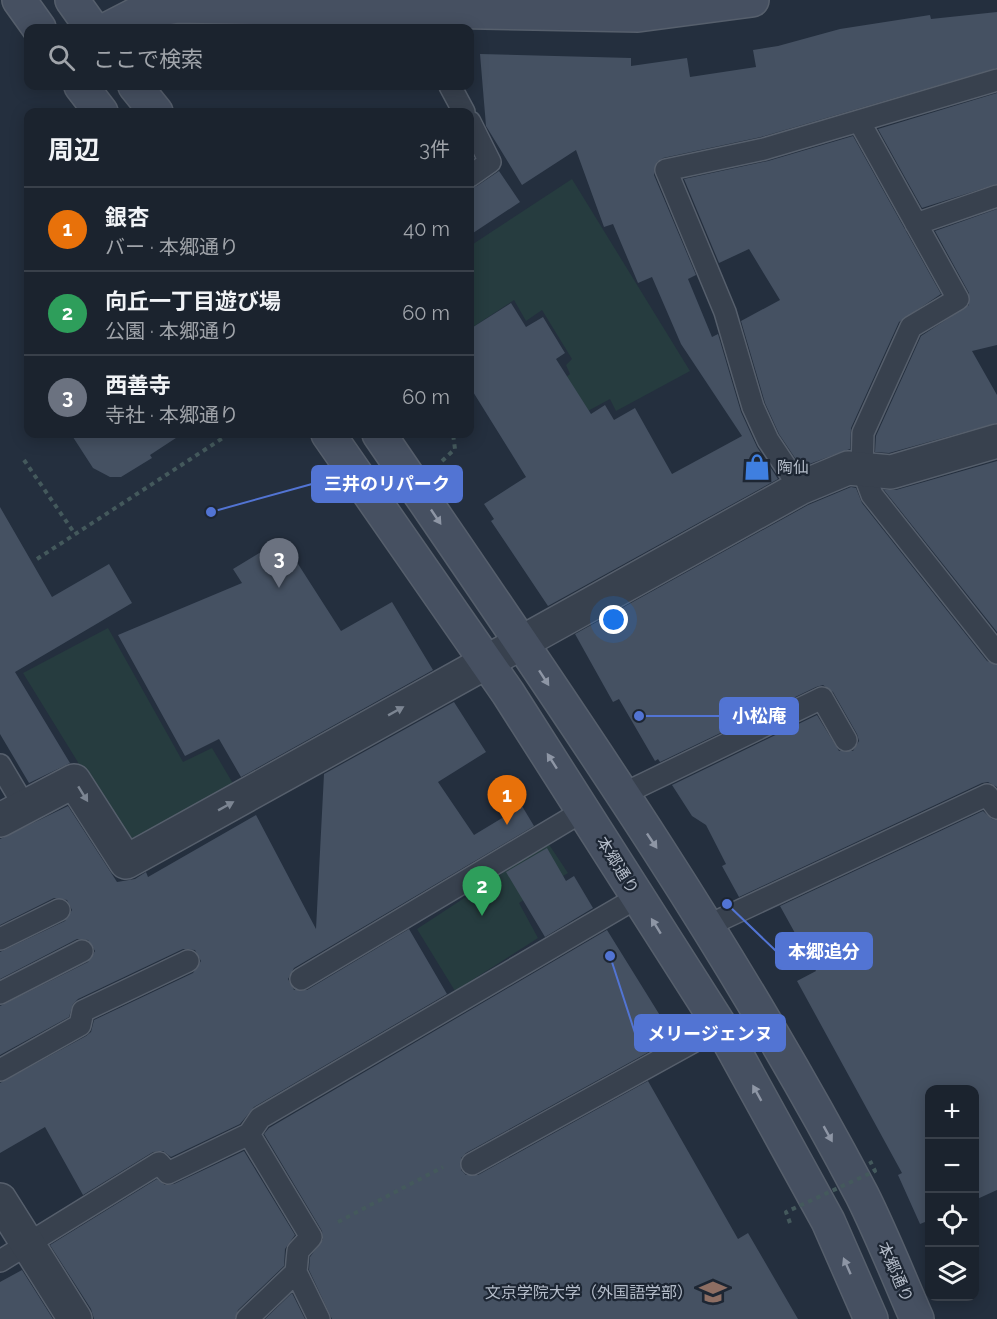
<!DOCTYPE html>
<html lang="ja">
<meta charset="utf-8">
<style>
body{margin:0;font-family:Raleway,"Noto Sans JP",sans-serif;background:#242b36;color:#f1f3f6}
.controls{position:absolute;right:18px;bottom:18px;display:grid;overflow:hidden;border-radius:12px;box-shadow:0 3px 15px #0003}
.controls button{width:54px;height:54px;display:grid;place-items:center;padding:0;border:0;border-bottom:2px solid #39404a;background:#1b232e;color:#f1f3f6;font:30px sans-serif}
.you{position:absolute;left:614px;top:620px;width:21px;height:21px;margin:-15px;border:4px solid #fff;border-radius:50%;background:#1a73e8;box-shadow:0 0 0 9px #1a73e833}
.badge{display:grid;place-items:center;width:39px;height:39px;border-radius:50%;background:#db2777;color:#fff;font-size:20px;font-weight:700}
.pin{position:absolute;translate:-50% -50px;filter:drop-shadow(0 2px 3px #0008)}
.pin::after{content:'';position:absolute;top:32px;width:21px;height:18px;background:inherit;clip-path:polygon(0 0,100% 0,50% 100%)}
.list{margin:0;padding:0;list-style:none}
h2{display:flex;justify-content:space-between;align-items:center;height:78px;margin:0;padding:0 24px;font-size:26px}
h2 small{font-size:20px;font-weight:400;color:#a0a4aa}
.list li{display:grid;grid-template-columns:39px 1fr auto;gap:18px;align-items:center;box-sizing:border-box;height:84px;padding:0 24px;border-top:2px solid #39404a}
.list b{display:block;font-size:22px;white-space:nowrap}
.list p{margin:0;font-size:20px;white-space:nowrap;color:#a0a4aa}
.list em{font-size:20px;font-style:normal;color:#a0a4aa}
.icon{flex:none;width:33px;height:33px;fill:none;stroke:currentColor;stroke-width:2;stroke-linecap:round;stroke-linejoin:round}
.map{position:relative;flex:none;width:997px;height:1319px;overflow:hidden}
.search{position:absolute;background:#1b232e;box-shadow:0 3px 15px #0003;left:24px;top:24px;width:450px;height:66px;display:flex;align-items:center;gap:15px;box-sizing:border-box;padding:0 21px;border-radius:12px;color:#a0a4aa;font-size:22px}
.panel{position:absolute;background:#1b232e;box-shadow:0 3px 15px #0003;left:24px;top:108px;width:450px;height:330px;border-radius:12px}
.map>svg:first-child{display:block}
.green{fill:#263c3f}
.building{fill:#455162}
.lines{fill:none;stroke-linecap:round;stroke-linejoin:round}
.lane-casing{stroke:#565f6c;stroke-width:24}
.street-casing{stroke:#565f6c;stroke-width:36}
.secondary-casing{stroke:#565f6c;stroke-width:36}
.path{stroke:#44595c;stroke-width:4;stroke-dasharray:4.5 4.5;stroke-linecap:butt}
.lane{stroke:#38414e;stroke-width:21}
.street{stroke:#38414e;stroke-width:33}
.secondary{stroke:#465061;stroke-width:33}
.path-bridge{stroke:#44595c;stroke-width:4;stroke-dasharray:4.5 4.5;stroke-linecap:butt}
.oneway{fill:#8e96a5}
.oneway2{fill:#7c8592}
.labels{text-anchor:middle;stroke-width:4.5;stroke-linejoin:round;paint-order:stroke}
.poi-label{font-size:16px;fill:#b4bcc9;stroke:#1d2633;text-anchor:start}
.street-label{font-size:16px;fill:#b4bcc9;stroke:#1d2633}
.leader{fill:none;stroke:#5274d3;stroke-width:2}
.callout-dot{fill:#5274d3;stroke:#1d2633;stroke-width:2}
.callout{fill:#5274d3;stroke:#5274d3;stroke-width:2}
.callout-label{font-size:18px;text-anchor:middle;font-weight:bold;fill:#fff}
</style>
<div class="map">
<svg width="997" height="1319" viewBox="0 0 997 1319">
<rect width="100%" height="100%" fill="#242f3e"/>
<path class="green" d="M572 179 690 371 616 411 610 399 586 412 564 379 570 374 566 365 572 359 542 310 526 321 514 300 473 327 470 322V246Z
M108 628 183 762 212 748 238 792 132 850 23 673Z
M548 843 568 873 519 903 538 938 455 991 417 929Z"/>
<path class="building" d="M997 12V68L761 137 663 158 657 162 654 175 696 275 688 279 712 337 718 334 741 412 757 447 778 479 548 606 491 521 494 519 484 504 526 477 470 387V329L511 303 526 327 543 317 565 353 556 359 591 414 605 405 614 420 635 408 672 474 742 436 681 344 652 277 638 283 613 224 604 227 576 150 522 185 486 126 480 54 631 58V66L687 58 690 77 756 67 753 50 778 46 840 29 930 15 931 19Z
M997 93V184L922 208 878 129Z
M853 136 941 294 899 322 851 428 850 449 801 467 779 434 765 403 741 321 780 300 749 249 719 263 684 179 768 161Z
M499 171 520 202 470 235V188L477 186Z
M997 209V345L972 351 997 395V423L889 453 875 452 876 436 921 336 969 305V293L935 231Z
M71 434H182L150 455 152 458 121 477H110L93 468Z
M997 461V632L884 490H896Z
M851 487 856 488 862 503 987 661 997 665V787L988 782 982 783 739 897 722 866 726 864 706 825 692 816 672 785 817 715 839 751H853L859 741 857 734 833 692 823 685 816 687 660 762 658 759 655 761 619 699 613 702 575 634 808 505Z
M0 507 52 597 109 564 132 603 15 672 70 763 29 783 0 734Z
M282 539 341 631 392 602 433 670 241 777 219 739 185 756 118 635 242 583 233 569Z
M454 702 486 752 438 782 474 835 522 806 534 826 294 968 288 979 294 990H307L409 929 447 994 254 1107 240 1124 171 1157 163 1151 153 1152 83 1195 45 1127 0 1153V1083L86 1036 91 1032 94 1020 193 973 201 961 195 950 183 949 78 999 73 1004 69 1017 0 1055V1006L88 962 95 951 88 940 77 939 0 979V952L65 921 72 910 67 900 54 898 0 925V839L68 806 117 882 135 879 146 872 148 877 256 815 316 929 324 774Z
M983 811 992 819 997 820V1190L975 1200V1089H930V1220L920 1224 898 1175 902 1173 797 981 816 971 780 906Z
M547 848 566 881 574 876 593 908 545 937 506 872Z
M607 930 674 1038 466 1153 461 1158V1170L466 1175H478L648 1081 738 1239 748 1233 798 1319H332L309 1270 310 1257 323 1239 322 1231 264 1134 269 1128Z
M244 1151 295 1235 285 1249 284 1266 238 1310 235 1319H94L91 1309 50 1245 157 1179 165 1185 174 1184Z
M22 1270 53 1319H0V1282Z
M292 1293 305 1319H265Z"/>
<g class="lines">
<defs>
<path id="lane" d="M450 86 464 112
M859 121 958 299 911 327 863 433 862 468 872 495 997 653
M470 122 490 162 470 176
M916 224 997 196
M800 488 768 440 753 407 725 312 666 170 764 149 997 80
M0 765 25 807
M621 795 822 698 846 740
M707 926 987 795 997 808
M0 939 59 910
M301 979 583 811
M0 993 82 951
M0 1070 80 1025 83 1011 188 961
M249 1134 260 1118 638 897
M472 1164 720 1027
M0 1261 159 1163 168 1173 249 1134 311 1237 298 1251 296 1272 319 1319
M247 1319 296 1272"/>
<path id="street" d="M0 820 74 781 126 862 800 488 848 468 891 472 997 441
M0 1200 75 1319"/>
<path id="secondary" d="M19 0 39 28
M72 0 92 28
M110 28 139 13 177 6 638 15 752 0
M81 86 101 112
M135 86 156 112
M328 434 508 693 724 1032 828 1221 871 1319
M379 434C548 682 722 929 862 1195 882 1235 899 1278 917 1319"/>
</defs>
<use href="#lane" class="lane-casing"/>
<use href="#street" class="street-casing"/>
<use href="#secondary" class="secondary-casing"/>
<path class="path" d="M24 460 75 534
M442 461 455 449 453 434
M37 559 229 434
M338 1222 443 1167"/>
<use href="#lane" class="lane"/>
<use href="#street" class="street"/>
<use href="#secondary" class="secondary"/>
<path class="path-bridge" d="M790 1223 786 1212 875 1171 870 1161"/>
</g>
<defs><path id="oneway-solid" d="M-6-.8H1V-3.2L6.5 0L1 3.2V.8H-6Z" transform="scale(1.5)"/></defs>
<g class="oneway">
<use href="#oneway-solid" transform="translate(436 517) rotate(56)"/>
<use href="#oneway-solid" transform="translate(544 678) rotate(57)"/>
<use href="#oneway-solid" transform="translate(552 761) rotate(-123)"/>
<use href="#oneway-solid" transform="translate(652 841) rotate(56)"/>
<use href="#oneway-solid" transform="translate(656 926) rotate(-122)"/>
<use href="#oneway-solid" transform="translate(757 1093) rotate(-119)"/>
<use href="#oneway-solid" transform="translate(828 1134) rotate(61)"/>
<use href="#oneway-solid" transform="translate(847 1266) rotate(-114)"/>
</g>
<g class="oneway2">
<use href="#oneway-solid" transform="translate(396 711) rotate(-29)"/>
<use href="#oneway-solid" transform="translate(83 794) rotate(58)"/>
<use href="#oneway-solid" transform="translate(226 806) rotate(-29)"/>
</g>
<defs>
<symbol id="shop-bare" viewBox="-9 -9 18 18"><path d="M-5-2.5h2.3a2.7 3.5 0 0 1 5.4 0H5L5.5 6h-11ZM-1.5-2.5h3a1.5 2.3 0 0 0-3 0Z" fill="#3f7fe0" stroke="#1d2633" stroke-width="2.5" paint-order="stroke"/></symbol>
<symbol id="university-bare" viewBox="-9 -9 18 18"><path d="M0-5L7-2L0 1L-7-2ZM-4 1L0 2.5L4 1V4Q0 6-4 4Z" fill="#8d6e63" stroke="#1d2633" stroke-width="2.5" paint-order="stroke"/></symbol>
</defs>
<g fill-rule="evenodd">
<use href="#shop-bare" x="738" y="448" width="38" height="38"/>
<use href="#university-bare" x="694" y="1273" width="38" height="38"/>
</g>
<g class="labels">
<g class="poi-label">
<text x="777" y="473">陶仙</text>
<text x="693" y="1298" text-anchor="end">文京学院大学（外国語学部）</text>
</g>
<g class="street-label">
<text transform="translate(618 865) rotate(58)" y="6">本郷通り</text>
<text transform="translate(896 1272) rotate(66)" y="6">本郷通り</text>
</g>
</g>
<path class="leader" d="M211 512L312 484M639 716L720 716M727 904L776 951M610 956L635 1033"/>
<g class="callout-dot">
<circle cx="211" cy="512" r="6"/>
<circle cx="639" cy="716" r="6"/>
<circle cx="727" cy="904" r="6"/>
<circle cx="610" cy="956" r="6"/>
</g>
<g class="callout">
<rect x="312" y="466" width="150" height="36" rx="6"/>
<rect x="720" y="698" width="78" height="36" rx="6"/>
<rect x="776" y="933" width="96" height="36" rx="6"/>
<rect x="635" y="1015" width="150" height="36" rx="6"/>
</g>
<g class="callout-label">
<text x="387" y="490">三井のリパーク</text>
<text x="759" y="722">小松庵</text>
<text x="824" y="958">本郷追分</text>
<text x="710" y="1040">メリージェンヌ</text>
</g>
</svg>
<div class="controls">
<button>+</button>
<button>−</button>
<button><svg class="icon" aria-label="locate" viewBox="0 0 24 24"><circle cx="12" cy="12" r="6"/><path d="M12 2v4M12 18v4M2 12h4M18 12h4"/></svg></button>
<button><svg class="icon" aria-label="layers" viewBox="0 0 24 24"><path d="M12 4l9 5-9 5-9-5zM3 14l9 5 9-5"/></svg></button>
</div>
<div class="you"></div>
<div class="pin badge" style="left:507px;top:825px;background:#e8710a">1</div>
<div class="pin badge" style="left:482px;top:916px;background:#2e9e5b">2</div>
<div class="pin badge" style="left:279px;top:588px;background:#6b7280">3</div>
<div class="search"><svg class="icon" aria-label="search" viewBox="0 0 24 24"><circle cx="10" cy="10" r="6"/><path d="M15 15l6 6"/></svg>ここで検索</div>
<section class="panel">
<h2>周辺<small>3件</small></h2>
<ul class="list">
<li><span class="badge" style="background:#e8710a">1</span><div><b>銀杏</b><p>バー · 本郷通り</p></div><em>40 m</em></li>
<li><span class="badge" style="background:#2e9e5b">2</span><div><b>向丘一丁目遊び場</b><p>公園 · 本郷通り</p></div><em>60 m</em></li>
<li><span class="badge" style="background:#6b7280">3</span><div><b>西善寺</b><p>寺社 · 本郷通り</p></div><em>60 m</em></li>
</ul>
</section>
</div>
